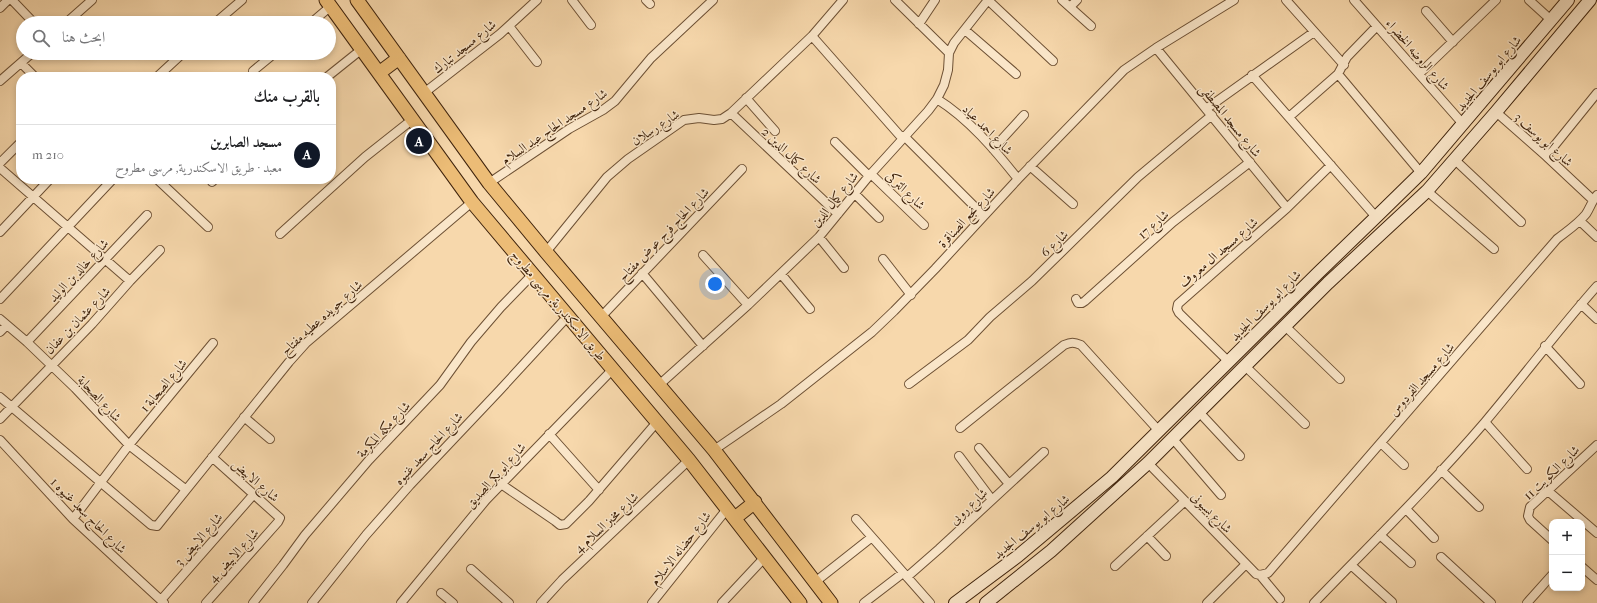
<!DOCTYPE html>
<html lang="ar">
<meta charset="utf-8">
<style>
body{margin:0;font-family:"IM FELL French Canon",Amiri,serif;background:#f6f6f6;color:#202124;direction:rtl}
.controls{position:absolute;right:12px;bottom:12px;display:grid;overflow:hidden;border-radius:8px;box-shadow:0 2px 6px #0003}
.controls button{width:36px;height:36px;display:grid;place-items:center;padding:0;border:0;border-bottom:1px solid #e0e0e0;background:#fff;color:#202124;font:20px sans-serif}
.you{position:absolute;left:715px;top:284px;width:14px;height:14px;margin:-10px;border:3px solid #fff;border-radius:50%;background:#1a73e8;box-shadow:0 0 0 6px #1a73e833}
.badge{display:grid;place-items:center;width:26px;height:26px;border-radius:50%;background:#111827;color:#fff;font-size:13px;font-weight:700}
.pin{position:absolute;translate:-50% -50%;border:2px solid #fff;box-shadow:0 1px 4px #0006}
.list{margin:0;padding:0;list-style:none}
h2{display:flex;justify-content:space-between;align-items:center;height:52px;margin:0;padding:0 16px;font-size:17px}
h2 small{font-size:13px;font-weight:400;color:#757577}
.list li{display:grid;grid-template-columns:26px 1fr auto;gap:12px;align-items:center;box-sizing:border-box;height:60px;padding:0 16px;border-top:1px solid #e0e0e0}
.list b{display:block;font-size:15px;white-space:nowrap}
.list p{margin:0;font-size:13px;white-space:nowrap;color:#757577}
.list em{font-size:13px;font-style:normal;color:#757577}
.icon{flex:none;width:22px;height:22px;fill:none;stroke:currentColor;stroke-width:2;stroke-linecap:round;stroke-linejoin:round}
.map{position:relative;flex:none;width:1597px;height:603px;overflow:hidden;direction:ltr}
.search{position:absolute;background:#fff;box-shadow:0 2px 6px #0003;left:16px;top:16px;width:320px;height:44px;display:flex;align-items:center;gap:10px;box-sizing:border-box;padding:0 14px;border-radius:22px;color:#757577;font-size:15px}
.panel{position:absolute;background:#fff;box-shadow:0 2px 6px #0003;left:16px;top:72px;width:320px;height:112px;border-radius:16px;direction:rtl}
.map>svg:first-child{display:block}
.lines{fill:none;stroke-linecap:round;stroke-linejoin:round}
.street-casing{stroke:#6d5034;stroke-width:10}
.secondary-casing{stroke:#3f230c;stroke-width:14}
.primary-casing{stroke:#3f230c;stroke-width:15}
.street{stroke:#fae6c9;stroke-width:8}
.secondary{stroke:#fae6c9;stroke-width:12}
.primary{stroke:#ecbc76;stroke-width:13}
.labels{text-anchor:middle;stroke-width:3;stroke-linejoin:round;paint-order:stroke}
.street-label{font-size:13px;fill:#3f230c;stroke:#fae6c9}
</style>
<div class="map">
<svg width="1597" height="603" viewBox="0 0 1597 603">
<rect width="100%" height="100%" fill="#f7d8ac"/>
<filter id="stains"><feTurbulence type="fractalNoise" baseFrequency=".005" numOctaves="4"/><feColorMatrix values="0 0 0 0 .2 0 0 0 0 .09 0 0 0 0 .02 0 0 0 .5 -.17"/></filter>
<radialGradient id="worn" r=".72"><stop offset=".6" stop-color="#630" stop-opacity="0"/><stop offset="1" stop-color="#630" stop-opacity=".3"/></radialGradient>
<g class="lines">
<defs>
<path id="street" d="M12 0 34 23
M572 0 591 25
M646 0 650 4
M895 0 949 53
M988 0 1053 61
M1062 0 1091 26
M1286 0 1344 65
M1354 0 1463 124
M1529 0 1551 20
M1070 7 1077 0
M0 8 8 0
M1426 11 1453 42
M66 23 92 0
M215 23 242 0
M311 23 331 6
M919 24 935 0
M509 26 537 62
M965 30 1016 74
M812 36 902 138
M1156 48 1287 208
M21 63 35 77
M253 71 275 53
M1338 74 1421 173
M1419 74 1496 0
M1252 75 1376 217
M157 77 183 53
M327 77 362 49
M0 81 32 53
M424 93 500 34 537 0
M746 98 775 131
M937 99C969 119 995 150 1018 179
M1206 109 1314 32
M1496 112 1546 156 1593 200
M731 113 838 214
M1289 117 1338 74 1347 57 1377 26
M904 136 984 216
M835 142 869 176
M993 149 1024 115
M1546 156 1597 93
M1455 160 1521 222
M0 163 21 142
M1030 166 1073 204
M0 168 130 281
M871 174 924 225
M157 179 208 227
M212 182 215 179
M489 183 569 129 603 110 615 101 651 58 713 0
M1427 191 1494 249
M855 194 879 218
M1580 221 1597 237
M0 232 50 179
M280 234 365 157 413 119
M819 237 844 268
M546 252 607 177 628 159 684 120 699 118 714 120 722 119 731 113 812 36 843 0
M703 255 748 305
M883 259 911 295
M642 273 703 346
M781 274 810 309
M0 299 112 180
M1076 299 1078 303H1082L1085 301 1173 222 1250 162
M1581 304 1597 319
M601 317 742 169
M0 319 27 342 75 388 129 445 185 489
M1285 326 1340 379
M0 332 7 325
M27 342 147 215
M1545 346 1580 384
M1228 361 1179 313 1177 309 1178 304 1287 208 1331 165
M1245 366 1305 424
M909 384 968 340 990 317 1032 281 1138 177 1212 115
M659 385 748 305 819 237 869 176 928 111 937 99 944 85 948 70 949 53 954 43 988 0
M0 397 151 525 157 526 289 362 306 343 472 202
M1199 412 1240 456
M244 417 270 439
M0 419 92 324 130 281 160 250
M1485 422 1527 469
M960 428 1064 345C1071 342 1074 342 1081 345L1159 431
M549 434 599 490
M1173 439 1221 495
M0 440 73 519 164 603
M1381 443 1404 465
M979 448 1009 484
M714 450 781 404 872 332 894 311 935 269 1018 179 1124 70 1156 48 1234 0
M959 456 992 500
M1148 463 1256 574 1260 575 1280 599
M1441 470 1479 507
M501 484 555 521 560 525 566 524 589 501 657 422
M1548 491 1597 533
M1406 509 1434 538
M73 519 129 445 213 343
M856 519 930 603
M1380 535 1411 563
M1147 536 1166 556
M1552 540 1530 520 1528 516 1530 507 1597 445
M1441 557 1491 603
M1351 565 1392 602
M1115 566 1185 501
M1582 567 1597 580
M471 569 509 603
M1260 575 1268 573 1557 239C1567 231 1578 224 1586 214 1590 208 1592 201 1597 195
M907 577 939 549 1044 452
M815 582 872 537
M441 593 453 603
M161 600 254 494
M206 603 278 522 280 518 212 457
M253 603 283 565 305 535 369 460 440 385 471 342 501 307 533 274
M312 603 366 535 410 485 499 391 568 316
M401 603 486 500 613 369
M541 603 562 580 689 460
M652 603 727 509
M722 603 765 557
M864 603 903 573
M1207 603 1246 564
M1314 603C1372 543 1431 485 1485 422 1523 377 1558 330 1597 286
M1527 603 1552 575"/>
<path id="secondary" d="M955 603 1018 556 1112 477 1318 273 1376 217 1421 173 1568 0
M986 603 1051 551 1148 463 1328 283 1427 191 1496 112 1590 0"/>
<path id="primary" d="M326 0 472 202 689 460 800 603
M357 0 489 183 546 252 714 450 831 603
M379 73 399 58
M735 518 755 502"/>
</defs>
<use href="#street" class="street-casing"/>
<use href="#secondary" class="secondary-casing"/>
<use href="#primary" class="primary-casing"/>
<use href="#street" class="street"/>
<use href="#secondary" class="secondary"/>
<use href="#primary" class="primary"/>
</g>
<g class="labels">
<g class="street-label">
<text transform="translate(464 46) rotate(-39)" y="5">شارع مسجد تبارك</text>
<text transform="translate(1418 54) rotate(49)" y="5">شارع الروضه الخضراء</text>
<text transform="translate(1488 73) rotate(-50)" y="5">شارع ابو يوسف الجديد</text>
<text transform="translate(1231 120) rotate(51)" y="5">شارع مسجد المصطفى</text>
<text transform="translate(554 126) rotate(-34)" y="5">شارع مسجد الحاج عبد السلام</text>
<text transform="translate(655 127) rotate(-33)" y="5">شارع رسلان</text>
<text transform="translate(988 129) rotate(45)" y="5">شارع احمد عياد</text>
<text transform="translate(1544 139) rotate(42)" y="5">شارع ابو يوسف 3</text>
<text transform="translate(792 155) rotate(43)" y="5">شارع كمال الدين 2</text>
<text transform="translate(906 190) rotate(44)" y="5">شارع التركى</text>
<text transform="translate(834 199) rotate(-51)" y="5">شارع كمال الدين</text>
<text transform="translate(966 217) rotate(-47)" y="5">شارع نجع الصناقرة</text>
<text transform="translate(1153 224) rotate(-42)" y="5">شارع 17</text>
<text transform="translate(663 234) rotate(-46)" y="5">شارع الحاج فرج عوض مفتاح</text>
<text transform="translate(1054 243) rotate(-44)" y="5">شارع 6</text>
<text transform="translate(1218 252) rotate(-41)" y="5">شارع مسجد ال معروف</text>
<text transform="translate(78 270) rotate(-47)" y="5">شارع خالد بن الوليد</text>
<text transform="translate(559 305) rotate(50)" y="5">طريق الاسكندرية, مرسى مطروح</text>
<text transform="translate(1265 305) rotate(-45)" y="5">شارع ابو يوسف الجديد</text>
<text transform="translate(321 317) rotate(-42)" y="5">شارع جويده عطيه مفتاح</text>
<text transform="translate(77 320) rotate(-46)" y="5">شارع عثمان بن عفان</text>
<text transform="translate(1421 379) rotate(-49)" y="5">شارع مسجد الفردوس</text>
<text transform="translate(163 385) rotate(-50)" y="5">شارع الصحابة 1</text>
<text transform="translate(100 398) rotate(47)" y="5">شارع الصحابة</text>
<text transform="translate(383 429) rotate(-47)" y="5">شارع مكه المكرمة</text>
<text transform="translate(428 448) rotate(-47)" y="5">شارع الحاج سعد غنيوه</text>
<text transform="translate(1551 472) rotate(-44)" y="5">شارع الكويت 11</text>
<text transform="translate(495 475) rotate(-48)" y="5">شارع ابو بكر الصديق</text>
<text transform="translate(256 480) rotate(41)" y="5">شارع الابيض</text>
<text transform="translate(968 506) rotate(-43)" y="5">شارع روبى</text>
<text transform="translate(1212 512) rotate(45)" y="5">شارع بسيونى</text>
<text transform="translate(89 515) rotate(45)" y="5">شارع الحاج سعد غنيوه 1</text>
<text transform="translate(606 522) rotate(-43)" y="5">شارع مخبز السلام 4</text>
<text transform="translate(1031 526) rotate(-39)" y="5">شارع ابو يوسف الجديد</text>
<text transform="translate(198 539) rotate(-49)" y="5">شارع الابيض 3</text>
<text transform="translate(680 548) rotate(-52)" y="5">شارع حضانه الاسلام</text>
<text transform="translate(233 555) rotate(-48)" y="5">شارع الابيض 4</text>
</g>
</g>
<rect width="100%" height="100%" filter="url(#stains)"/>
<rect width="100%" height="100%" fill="url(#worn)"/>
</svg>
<div class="controls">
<button>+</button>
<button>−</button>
</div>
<div class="you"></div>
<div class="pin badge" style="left:419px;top:141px">A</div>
<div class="search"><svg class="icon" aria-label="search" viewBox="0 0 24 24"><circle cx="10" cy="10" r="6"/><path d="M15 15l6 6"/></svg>ابحث هنا</div>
<section class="panel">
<h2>بالقرب منك<small></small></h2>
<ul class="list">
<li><span class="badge">A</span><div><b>مسجد الصابرين</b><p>معبد · طريق الاسكندرية, مرسى مطروح</p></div><em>210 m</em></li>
</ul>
</section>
</div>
